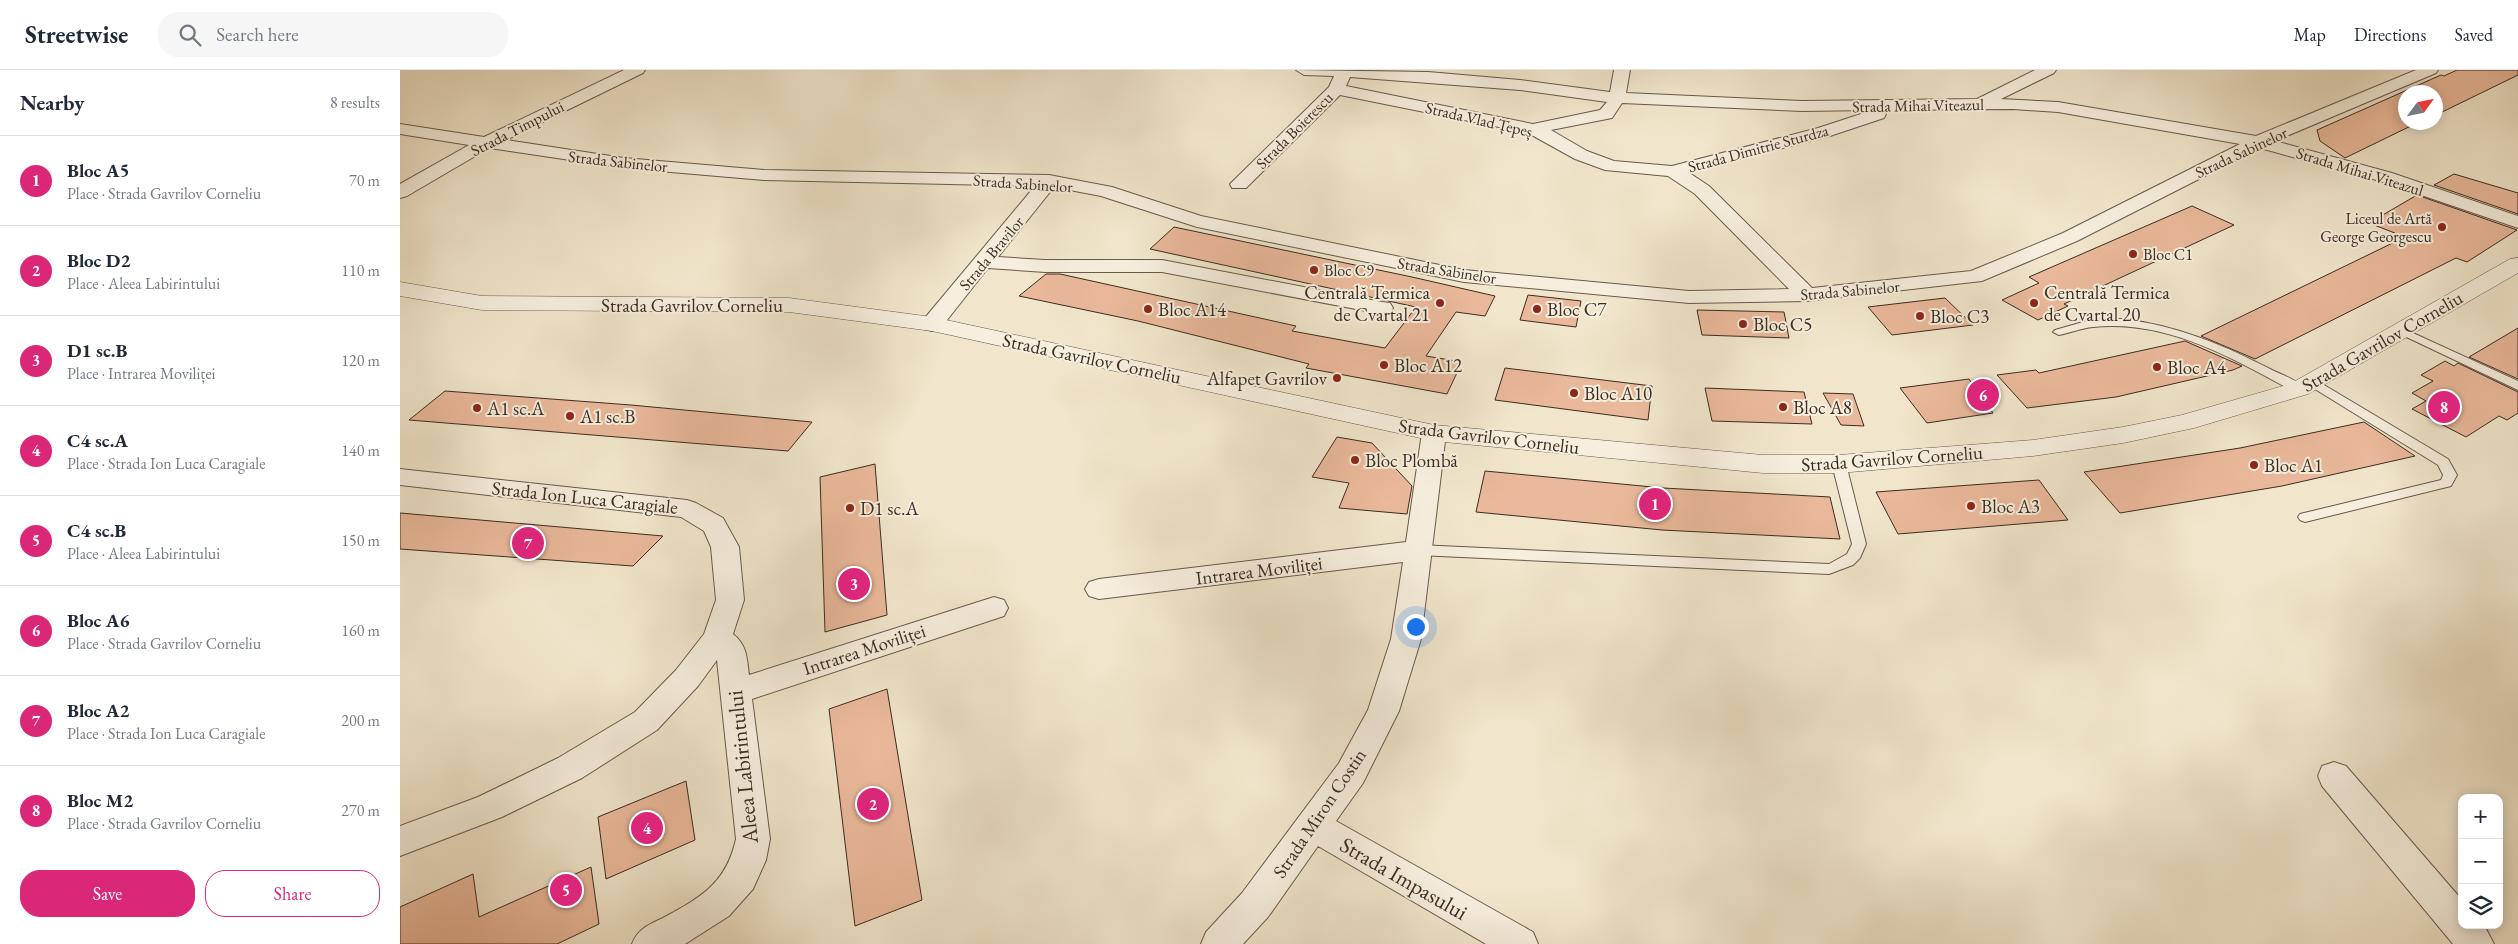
<!DOCTYPE html>
<meta charset="utf-8">
<style>
body{margin:0;font-family:"EB Garamond",serif;background:#f6f6f7;color:#1f2937}
.controls{position:absolute;right:15px;bottom:15px;display:grid;overflow:hidden;border-radius:10px;box-shadow:0 2px 12px #0003}
.controls button{width:45px;height:45px;display:grid;place-items:center;padding:0;border:0;border-bottom:1px solid #e0e1e3;background:#fff;color:#1f2937;font:25px sans-serif}
.compass{position:absolute;left:1998px;top:15px;width:45px;height:45px;border-radius:50%;background:#fff;box-shadow:0 2px 12px #0003;rotate:57deg}
.you{position:absolute;left:1015px;top:556px;width:18px;height:18px;margin:-12px;border:4px solid #fff;border-radius:50%;background:#1a73e8;box-shadow:0 0 0 8px #1a73e833}
.badge{display:grid;place-items:center;width:32px;height:32px;border-radius:50%;background:#db2777;color:#fff;font-size:16px;font-weight:700}
.pin{position:absolute;translate:-50% -50%;border:2px solid #fff;box-shadow:0 1px 5px #0006}
.list{margin:0;padding:0;list-style:none}
h2{display:flex;justify-content:space-between;align-items:center;height:65px;margin:0;padding:0 20px;font-size:21px}
h2 small{font-size:16px;font-weight:400;color:#747a83}
.list li{display:grid;grid-template-columns:32px 1fr auto;gap:15px;align-items:center;box-sizing:border-box;height:90px;padding:0 20px;border-top:1px solid #e0e1e3}
.list b{display:block;font-size:19px;white-space:nowrap}
.list p{margin:0;font-size:16px;white-space:nowrap;color:#747a83}
.list em{font-size:16px;font-style:normal;color:#747a83}
.actions{display:flex;gap:10px;padding:15px 20px}
.actions a{flex:1;padding:11px 0;border:1px solid #db2777;border-radius:20px;text-align:center;font-size:18px;color:#db2777}
.actions .main{background:#db2777;color:#fff}
.icon{flex:none;width:28px;height:28px;fill:none;stroke:currentColor;stroke-width:2;stroke-linecap:round;stroke-linejoin:round}
.map{position:relative;flex:none;width:2118px;height:874px;overflow:hidden}
header{display:flex;align-items:center;gap:30px;box-sizing:border-box;height:70px;padding:0 25px;background:#fff;border-bottom:1px solid #e0e1e3}
header strong{font-size:24px}
nav{display:flex;gap:28px;margin-inline-start:auto;font-size:18px}
.search{width:350px;height:45px;background:#f6f6f7;display:flex;align-items:center;gap:12px;box-sizing:border-box;padding:0 18px;border-radius:20px;color:#747a83;font-size:19px}
main{display:flex}
aside{flex:1;background:#fff}
.map>svg:first-child{display:block}
.building{fill:#eab99b;stroke:#3c2c22}
.lines{fill:none;stroke-linecap:round;stroke-linejoin:round}
.service-casing{stroke:#695a4c;stroke-width:2}
.minor-casing{stroke:#695a4c;stroke-width:2}
.tertiary-casing{stroke:#695a4c;stroke-width:1}
.service{fill:#f6efde;fill-rule:evenodd}
.minor{fill:#f6efde;fill-rule:evenodd}
.tertiary{fill:#f6efde;fill-rule:evenodd}
.poi-dot{fill:#8f2418;stroke:#f6efde;stroke-width:2}
.labels{text-anchor:middle;stroke-width:4;stroke-linejoin:round;paint-order:stroke}
.far-street-label{font-size:16px;fill:#3c2c22;stroke:#f6efde}
.far-poi-label{font-size:16px;fill:#3c2c22;stroke:#f6efde;text-anchor:start}
.poi-label{font-size:19px;fill:#3c2c22;stroke:#f6efde;text-anchor:start}
.street-label{font-size:19px;fill:#3c2c22;stroke:#f6efde}
.near-street-label{font-size:22px;fill:#3c2c22;stroke:#f6efde}
</style>
<header>
<strong>Streetwise</strong>
<div class="search"><svg class="icon" aria-label="search" viewBox="0 0 24 24"><circle cx="10" cy="10" r="6"/><path d="M15 15l6 6"/></svg>Search here</div>
<nav><a>Map</a><a>Directions</a><a>Saved</a></nav>
</header>
<main>
<aside>
<h2>Nearby<small>8 results</small></h2>
<ul class="list">
<li><span class="badge">1</span><div><b>Bloc A5</b><p>Place · Strada Gavrilov Corneliu</p></div><em>70 m</em></li>
<li><span class="badge">2</span><div><b>Bloc D2</b><p>Place · Aleea Labirintului</p></div><em>110 m</em></li>
<li><span class="badge">3</span><div><b>D1 sc.B</b><p>Place · Intrarea Moviliței</p></div><em>120 m</em></li>
<li><span class="badge">4</span><div><b>C4 sc.A</b><p>Place · Strada Ion Luca Caragiale</p></div><em>140 m</em></li>
<li><span class="badge">5</span><div><b>C4 sc.B</b><p>Place · Aleea Labirintului</p></div><em>150 m</em></li>
<li><span class="badge">6</span><div><b>Bloc A6</b><p>Place · Strada Gavrilov Corneliu</p></div><em>160 m</em></li>
<li><span class="badge">7</span><div><b>Bloc A2</b><p>Place · Strada Ion Luca Caragiale</p></div><em>200 m</em></li>
<li><span class="badge">8</span><div><b>Bloc M2</b><p>Place · Strada Gavrilov Corneliu</p></div><em>270 m</em></li>
</ul>
<div class="actions"><a class="main">Save</a><a>Share</a></div>
</aside>
<div class="map">
<svg width="2118" height="874" viewBox="0 0 2118 874">
<rect width="100%" height="100%" fill="#f1e6cc"/>
<filter id="stains"><feTurbulence type="fractalNoise" baseFrequency=".004" numOctaves="4"/><feColorMatrix values="0 0 0 0 .2 0 0 0 0 .09 0 0 0 0 .02 0 0 0 .5 -.17"/></filter>
<radialGradient id="worn" r=".72"><stop offset=".6" stop-color="#630" stop-opacity="0"/><stop offset="1" stop-color="#630" stop-opacity=".3"/></radialGradient>
<path class="building" d="M2057 0H2118V5L2036 45V22H2006V52H2019L1945 88 1920 71 1917 60 2041 5 2044 6Z
M2054 104 2118 123V144L2034 115Z
M2017 125 2117 160 2067 192 2056 188 1855 289 1801 266 2005 167 1969 153Z
M1792 136 1834 155 1664 234 1668 236 1638 250 1602 230 1639 213 1629 207Z
M774 157 1012 207 1095 226 1085 246 1056 242 1026 286 1062 292 1047 324 906 298 909 294 738 251 619 226 646 204H660L896 256 892 261 985 278 1016 237 750 179Z
M1128 225 1181 231 1176 257 1120 250Z
M1545 228 1573 255 1492 265 1468 237Z
M1297 240 1384 242 1389 268 1302 265Z
M2118 258V309L2069 287Z
M1785 271 1842 296 1833 300 1716 327 1627 338 1597 305 1636 300 1639 303Z
M2045 291 2054 296 2058 293 2118 322V343L2107 350 2099 346 2066 367 2012 339 2026 331 2012 323 2033 311 2021 305Z
M1105 298 1252 316 1248 350 1095 330Z
M1569 309 1593 343 1527 353 1500 318Z
M1305 318 1404 322 1412 354 1312 351Z
M45 321 231 335 412 352 388 381 9 350Z
M1423 323 1453 324 1464 356 1441 355Z
M1964 352 2015 386 1882 416 1720 443 1684 402 1840 378Z
M937 367 972 373 1012 416 1007 444 939 438 949 413 912 407Z
M475 394 487 545 425 562 420 407Z
M1085 401 1263 418 1430 427 1440 469 1262 460 1076 442Z
M1639 410 1668 450 1498 464 1476 422Z
M0 443 263 466 233 496 0 479Z
M487 619 522 830 455 856 429 639Z
M286 711 295 770 206 809 198 747Z
M191 797 199 854 157 874H0V837L73 804 79 847Z"/>
<g class="lines">
<defs>
<path id="service" d="M1722 249C1776 255 1824 275 1872 300 1882 305 1898 310 1905 319L1903 322H1895C1832 288 1766 249 1693 257 1681 258 1670 263 1659 265L1653 262 1655 260 1690 250Z
M2002 258 2118 311V320L1998 263V259Z
M1914 309 2048 389 2057 405 2051 416 1905 452 1900 450 1898 447 1900 444 2041 410 2043 405 2038 395 1910 316 1908 313Z
M1439 390 1446 394 1466 474 1460 488 1453 495 1429 504 1018 485 1011 480 1018 475 1429 494 1447 484 1452 474 1432 394Z"/>
<path id="minor" d="M224 0H245L243 3 106 70 224 88 364 100 649 105 712 117 801 146 1064 200 1289 221 1389 219 1295 124 1268 106 1205 100 1175 89 1128 63 940 25 846 118H832L830 114 929 17 934 6 904 5 896 0 1028 2 1120 10 1210 22 1214 0H1230L1226 23 1402 31 1577 29 1635 0H1656L1654 3 1601 29 1658 32 1856 66 2016 0H2038L2036 3 1875 71 1992 103 2118 146V158L1980 111 1860 78 1677 171 1582 211 1407 231 1289 233 1064 212 797 157 701 126 654 117 598 187 645 190H762L982 232 990 233 993 238 990 243 982 244 762 202H645L588 198 540 259 532 261 524 259 521 254 524 249 635 116 364 110 224 98 89 78 7 126 0 128V114L69 75 0 64V54L84 67ZM950 7 1120 20 1207 32 1200 40 1133 54 946 16ZM1222 33 1402 41 1473 40 1418 58 1272 96 1214 91 1187 81 1151 60 1212 48ZM1613 39 1658 42 1840 74 1663 163 1571 201 1412 218 1309 116 1288 102 1430 66 1484 48 1486 44 1483 40Z
M1034 355 1043 358 1046 363 1021 569 999 641 963 713 936 751 1133 862 1138 874H1086L918 776 868 847 843 874H801L806 862 842 823 939 693 968 640 991 569 1003 492 699 529 689 526 685 519 689 512 699 509 1006 472 1022 363 1025 358Z
M0 399 287 430 296 433 323 448 339 477 344 530 333 564C347 575 347 588 349 605L594 527 604 530 608 538 604 546 352 629 370 769 366 790 353 819 329 846 285 874H232C238 859 248 855 263 848 301 827 326 814 336 769L317 590 298 616 257 660 182 708 102 747 0 786V756L78 727 158 688 235 642 276 600 304 564 316 530 311 477 304 461 281 447 0 415Z
M1934 692 1946 696 2062 830V855H2084L2094 874H2053L1922 716 1918 706 1922 696Z"/>
<path id="tertiary" d="M2118 188V203L1908 324 1794 358 1723 373 1633 386 1439 403H1363L1034 371 532 261 389 242 82 240 0 226V212L82 226 389 228 532 247 1034 355 1363 385H1439L1633 370 1723 357 1782 345 1890 314 2110 189Z"/>
</defs>
<use href="#service" class="service-casing"/>
<use href="#minor" class="minor-casing"/>
<use href="#tertiary" class="tertiary-casing"/>
<use href="#service" class="service"/>
<use href="#minor" class="minor"/>
<use href="#tertiary" class="tertiary"/>
</g>
<g class="poi-dot">
<circle cx="2042" cy="157" r="5"/>
<circle cx="1733" cy="184" r="5"/>
<circle cx="914" cy="200" r="5"/>
<circle cx="1040" cy="233" r="5"/>
<circle cx="1634" cy="233" r="5"/>
<circle cx="748" cy="239" r="5"/>
<circle cx="1137" cy="239" r="5"/>
<circle cx="1520" cy="246" r="5"/>
<circle cx="1343" cy="254" r="5"/>
<circle cx="984" cy="295" r="5"/>
<circle cx="1757" cy="297" r="5"/>
<circle cx="937" cy="308" r="5"/>
<circle cx="1174" cy="323" r="5"/>
<circle cx="1383" cy="337" r="5"/>
<circle cx="77" cy="338" r="5"/>
<circle cx="170" cy="346" r="5"/>
<circle cx="955" cy="390" r="5"/>
<circle cx="1854" cy="395" r="5"/>
<circle cx="1571" cy="436" r="5"/>
<circle cx="450" cy="438" r="5"/>
</g>
<g class="labels">
<g class="far-street-label">
<text transform="translate(1518 35) rotate(-1)" y="6">Strada Mihai Viteazul</text>
<text transform="translate(1079 49) rotate(13)" y="6">Strada Vlad Țepeș</text>
<text transform="translate(117 58) rotate(-27)" y="6">Strada Timpului</text>
<text transform="translate(894 60) rotate(-45)" y="6">Strada Boierescu</text>
<text transform="translate(1358 78) rotate(-15)" y="6">Strada Dimitrie Sturdza</text>
<text transform="translate(1841 82) rotate(-25)" y="6">Strada Sabinelor</text>
<text transform="translate(218 91) rotate(6)" y="6">Strada Sabinelor</text>
<text transform="translate(1960 101) rotate(17)" y="6">Strada Mihai Viteazul</text>
<text transform="translate(623 113) rotate(4)" y="6">Strada Sabinelor</text>
<text transform="translate(591 183) rotate(-50)" y="6">Strada Bravilor</text>
<text transform="translate(1047 200) rotate(9)" y="6">Strada Sabinelor</text>
<text transform="translate(1450 220) rotate(-5)" y="6">Strada Sabinelor</text>
</g>
<g class="far-poi-label">
<text x="2032" y="154" text-anchor="end">Liceul de Artă<tspan x="2032" dy="18">George Georgescu</tspan></text>
<text x="1743" y="190">Bloc C1</text>
<text x="924" y="206">Bloc C9</text>
</g>
<g class="poi-label">
<text x="1030" y="229" text-anchor="end">Centrală Termica<tspan x="1030" dy="22">de Cvartal 21</tspan></text>
<text x="1644" y="229">Centrală Termica<tspan x="1644" dy="22">de Cvartal 20</tspan></text>
<text x="758" y="246">Bloc A14</text>
<text x="1147" y="246">Bloc C7</text>
<text x="1530" y="253">Bloc C3</text>
<text x="1353" y="261">Bloc C5</text>
<text x="994" y="302">Bloc A12</text>
<text x="1767" y="304">Bloc A4</text>
<text x="927" y="315" text-anchor="end">Alfapet Gavrilov</text>
<text x="1184" y="330">Bloc A10</text>
<text x="1393" y="344">Bloc A8</text>
<text x="87" y="345">A1 sc.A</text>
<text x="180" y="353">A1 sc.B</text>
<text x="965" y="397">Bloc Plombă</text>
<text x="1864" y="402">Bloc A1</text>
<text x="1581" y="443">Bloc A3</text>
<text x="460" y="445">D1 sc.A</text>
</g>
<g class="street-label">
<text x="292" y="242">Strada Gavrilov Corneliu</text>
<text transform="translate(1982 271) rotate(-30)" y="7">Strada Gavrilov Corneliu</text>
<text transform="translate(692 288) rotate(12)" y="7">Strada Gavrilov Corneliu</text>
<text transform="translate(1089 366) rotate(7)" y="7">Strada Gavrilov Corneliu</text>
<text transform="translate(1492 388) rotate(-4)" y="7">Strada Gavrilov Corneliu</text>
<text transform="translate(185 427) rotate(6)" y="7">Strada Ion Luca Caragiale</text>
<text transform="translate(859 500) rotate(-7)" y="7">Intrarea Moviliței</text>
<text transform="translate(464 579) rotate(-18)" y="7">Intrarea Moviliței</text>
<text transform="translate(919 743) rotate(-56)" y="7">Strada Miron Costin</text>
</g>
<g class="near-street-label">
<text transform="translate(342 697) rotate(-96)" y="8">Aleea Labirintului</text>
<text transform="translate(1004 808) rotate(30)" y="8">Strada Impasului</text>
</g>
</g>
<rect width="100%" height="100%" filter="url(#stains)"/>
<rect width="100%" height="100%" fill="url(#worn)"/>
</svg>
<div class="controls">
<button>+</button>
<button>−</button>
<button><svg class="icon" aria-label="layers" viewBox="0 0 24 24"><path d="M12 4l9 5-9 5-9-5zM3 14l9 5 9-5"/></svg></button>
</div>
<svg class="compass" viewBox="-18 -18 36 36"><path d="M0-13l5 13h-10z" fill="#e53935"/><path d="M0 13l5-13h-10z" fill="#747a83"/></svg>
<div class="you"></div>
<div class="pin badge" style="left:1255px;top:434px">1</div>
<div class="pin badge" style="left:473px;top:734px">2</div>
<div class="pin badge" style="left:454px;top:514px">3</div>
<div class="pin badge" style="left:247px;top:758px">4</div>
<div class="pin badge" style="left:166px;top:820px">5</div>
<div class="pin badge" style="left:1583px;top:325px">6</div>
<div class="pin badge" style="left:128px;top:473px">7</div>
<div class="pin badge" style="left:2044px;top:337px">8</div>
</div>
</main>
